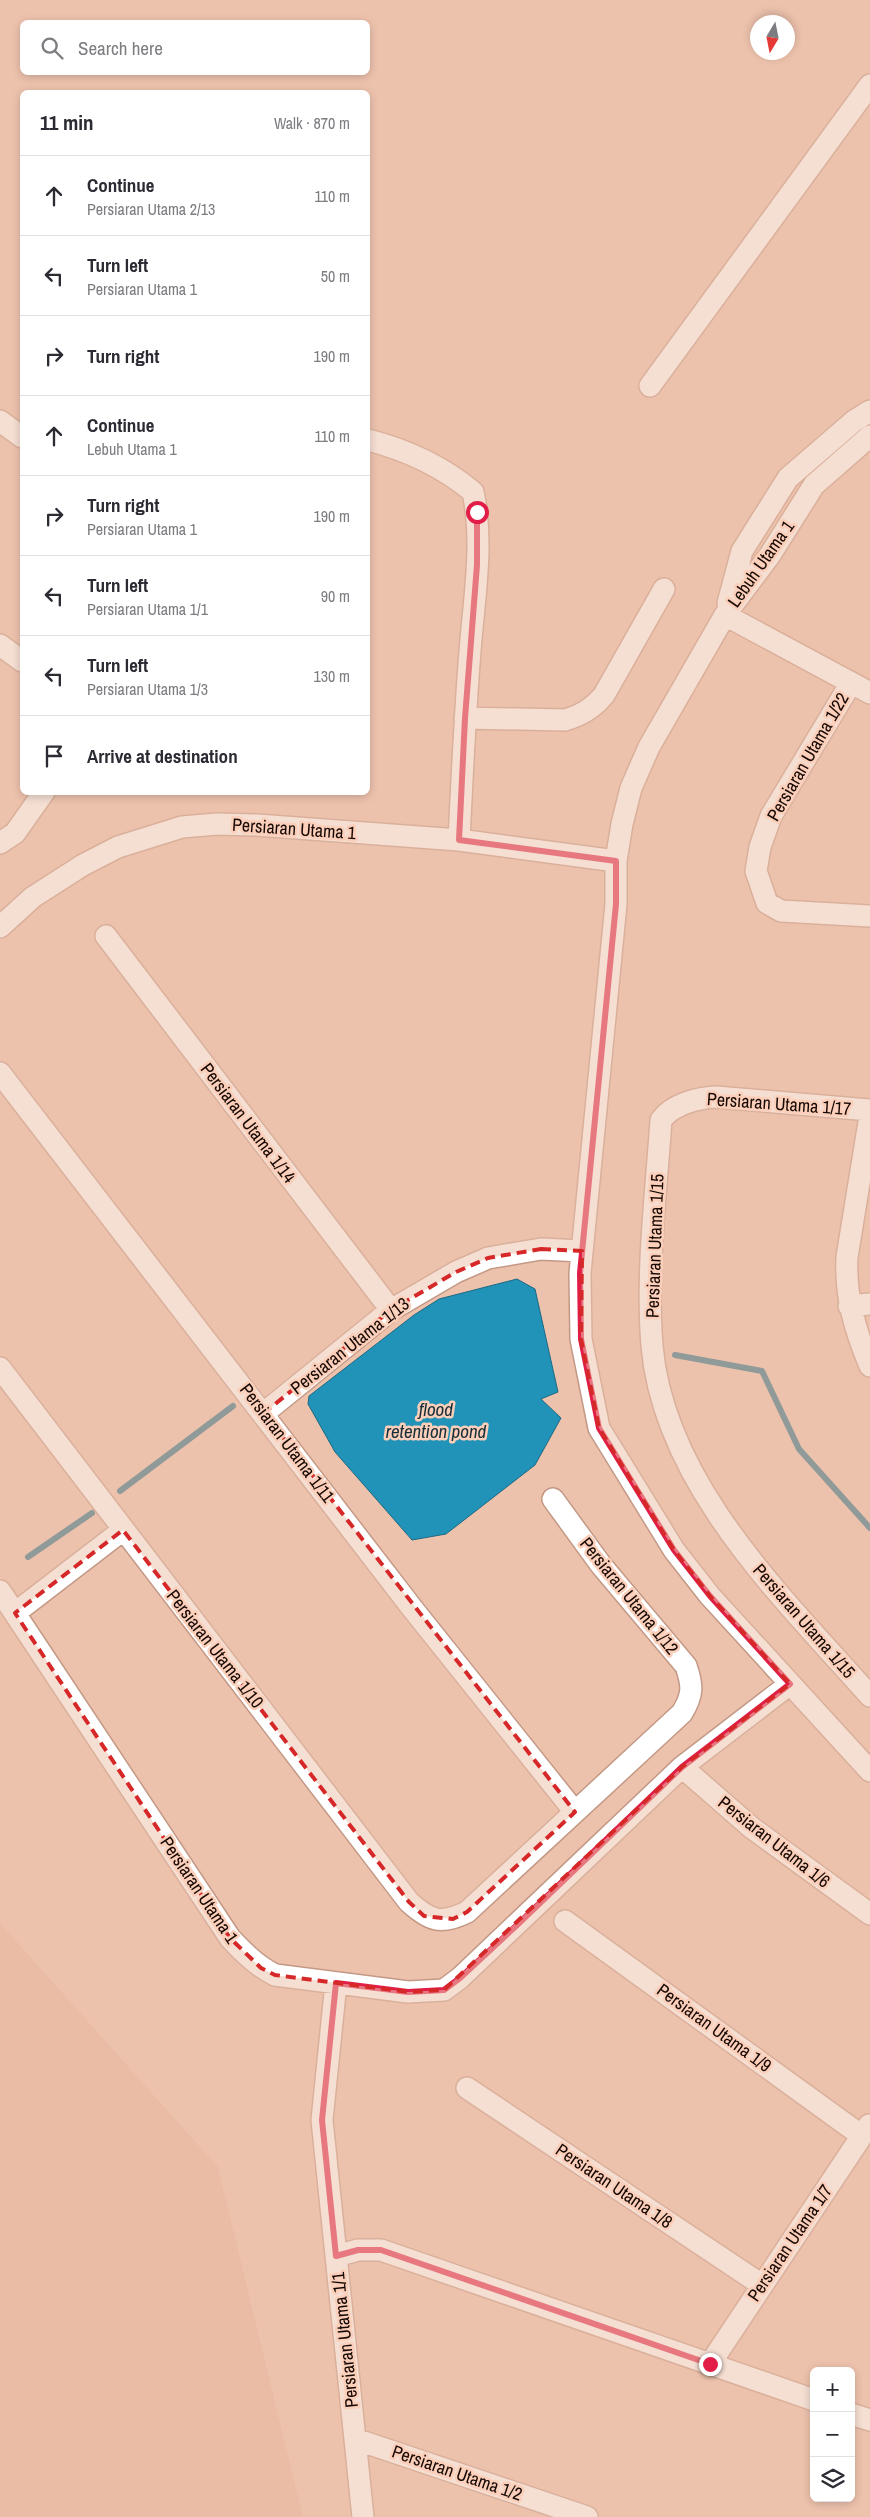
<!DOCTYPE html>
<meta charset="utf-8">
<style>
body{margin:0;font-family:"Archivo Narrow",sans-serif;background:#f7f7f7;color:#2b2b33}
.controls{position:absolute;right:15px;bottom:15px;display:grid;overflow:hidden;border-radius:8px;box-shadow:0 2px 8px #0003}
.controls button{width:45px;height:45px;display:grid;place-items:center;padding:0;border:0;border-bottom:1px solid #e1e1e2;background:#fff;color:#2b2b33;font:25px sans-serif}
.compass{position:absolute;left:750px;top:15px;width:45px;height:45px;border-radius:50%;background:#fff;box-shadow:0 2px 8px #0003;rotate:190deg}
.stop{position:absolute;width:15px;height:15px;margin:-11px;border:4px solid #e11d48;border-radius:50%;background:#fff}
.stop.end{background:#e11d48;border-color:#fff;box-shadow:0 1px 5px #0008}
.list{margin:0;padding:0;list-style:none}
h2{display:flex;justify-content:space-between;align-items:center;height:65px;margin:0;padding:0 20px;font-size:21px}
h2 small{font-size:16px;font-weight:400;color:#7c7c81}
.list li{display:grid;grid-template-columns:32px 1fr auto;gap:15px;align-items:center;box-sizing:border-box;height:80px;padding:0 20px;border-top:1px solid #e1e1e2}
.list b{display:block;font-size:19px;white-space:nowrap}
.list p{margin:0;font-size:16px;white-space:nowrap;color:#7c7c81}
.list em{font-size:16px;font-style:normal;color:#7c7c81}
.icon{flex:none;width:28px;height:28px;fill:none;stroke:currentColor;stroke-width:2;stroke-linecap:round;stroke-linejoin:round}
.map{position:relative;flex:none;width:870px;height:2517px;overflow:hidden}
.search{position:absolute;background:#fff;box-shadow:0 2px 8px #0003;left:20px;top:20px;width:350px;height:55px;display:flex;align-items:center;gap:12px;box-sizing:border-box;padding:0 18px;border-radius:8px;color:#7c7c81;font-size:19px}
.panel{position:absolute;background:#fff;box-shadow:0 2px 8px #0003;left:20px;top:90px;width:350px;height:705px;border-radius:8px}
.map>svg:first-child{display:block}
.built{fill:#e6b49b}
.water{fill:#2192b8;stroke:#1e6982}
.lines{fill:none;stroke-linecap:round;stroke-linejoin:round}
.stream{stroke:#1e6982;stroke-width:6}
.street-casing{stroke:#c39986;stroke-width:24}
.street{stroke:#fff;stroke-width:21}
.route{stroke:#e11d48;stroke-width:6}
.marked{fill:none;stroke:#d62828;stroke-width:4;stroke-dasharray:10 6;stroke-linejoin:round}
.labels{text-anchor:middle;stroke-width:5;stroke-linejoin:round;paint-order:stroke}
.street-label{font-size:18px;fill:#160803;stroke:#fbcfba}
.water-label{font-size:19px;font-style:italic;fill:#172e38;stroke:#fbcfba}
</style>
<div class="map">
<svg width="870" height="2517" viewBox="0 0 870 2517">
<rect width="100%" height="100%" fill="#edc2ad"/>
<path class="built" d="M0 1923 218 2167 303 2517H0Z"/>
<path class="water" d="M517 1279 535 1289 558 1392 541 1399 561 1418 535 1465 446 1534 412 1540 335 1452 308 1404 309 1396 414 1315 439 1299Z"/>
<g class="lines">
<path class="stream" d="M675 1355 762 1371 799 1449 870 1528
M120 1491 233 1406
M28 1557 92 1513"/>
<defs>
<path id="street" d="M650 386 870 85
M0 421 22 437
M870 436 814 485 770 555 725 615 649 747 631 788 622 824 616 861V904L580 1273 581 1339 599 1428 674 1550 710 1596 870 1771
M368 440C407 450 442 466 473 492 484 543 474 599 470 651 465 714 462 777 459 840
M728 603 742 551 788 478 854 421 870 411
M725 615 870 693
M0 645 22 661
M851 683 771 816 760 847 756 871 767 903 781 911 870 916
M465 718 565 720C582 715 593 708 604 695L664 589
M0 843 15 833 44 792
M0 927 33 897 83 865 118 847 182 827 217 824 257 825 459 840 616 861
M106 936 391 1310
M0 1073 412 1608 575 1812
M870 1110 716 1097C697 1098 673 1104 661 1120 656 1195 646 1271 652 1346 664 1484 783 1598 870 1696
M870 1116 847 1257C845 1297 855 1330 870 1366
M849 1306 870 1304
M0 1368 409 1902C430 1921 441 1925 467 1912L682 1713C693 1695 693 1686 686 1666L601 1565 553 1499
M264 1413 391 1310 456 1272 488 1258 541 1249 582 1251
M0 1591 230 1938C244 1953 257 1966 275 1975L408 1992 444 1990 460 1978 682 1767 790 1684
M15 1613 123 1530
M682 1767 752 1828 870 1914
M565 1921 862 2136
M336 1983 322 2120 363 2517
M467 2088 762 2285
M336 2256 358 2250H381L814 2400
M710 2364 869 2125
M851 2414 870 2420
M355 2439 587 2517"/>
</defs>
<use href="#street" class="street-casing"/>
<use href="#street" class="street"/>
</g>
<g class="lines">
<path class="route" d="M477 512V565L465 718 459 840 616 861V904L580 1273 581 1339 599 1428 674 1550 710 1596 790 1684 682 1767 516 1926 460 1978 444 1990 408 1992 336 1983 322 2120 336 2256 358 2250H381L710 2364"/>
</g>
<path d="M0 0H870V2517H0ZM541 1249 582 1251 581 1339 599 1428 674 1550 710 1596 790 1684 682 1767 444 1990 408 1992 275 1975 261 1968 230 1938 15 1613 123 1530 409 1902 424 1916 453 1919 467 1912 575 1812 264 1413 391 1310 456 1272 488 1258Z" fill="#edc2ad" fill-opacity=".55" fill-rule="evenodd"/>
<path class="marked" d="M541 1249 582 1251 581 1339 599 1428 674 1550 710 1596 790 1684 682 1767 444 1990 408 1992 275 1975 261 1968 230 1938 15 1613 123 1530 409 1902 424 1916 453 1919 467 1912 575 1812 264 1413 391 1310 456 1272 488 1258Z"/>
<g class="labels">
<g class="street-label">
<text transform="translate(761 564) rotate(-55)" y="6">Lebuh Utama 1</text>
<text transform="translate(808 757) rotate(-60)" y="6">Persiaran Utama 1/22</text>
<text transform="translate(294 829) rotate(4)" y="6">Persiaran Utama 1</text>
<text transform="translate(779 1104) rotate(4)" y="6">Persiaran Utama 1/17</text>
<text transform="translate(248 1123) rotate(53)" y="6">Persiaran Utama 1/14</text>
<text transform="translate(655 1246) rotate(-88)" y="6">Persiaran Utama 1/15</text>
<text transform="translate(350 1346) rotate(-38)" y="6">Persiaran Utama 1/13</text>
<text transform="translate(287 1443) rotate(53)" y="6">Persiaran Utama 1/11</text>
<text transform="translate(629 1596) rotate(51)" y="6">Persiaran Utama 1/12</text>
<text transform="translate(804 1621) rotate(49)" y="6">Persiaran Utama 1/15</text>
<text transform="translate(215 1649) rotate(52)" y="6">Persiaran Utama 1/10</text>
<text transform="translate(774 1842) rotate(38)" y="6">Persiaran Utama 1/6</text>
<text transform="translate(199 1890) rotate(56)" y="6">Persiaran Utama 1</text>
<text transform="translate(714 2028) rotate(36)" y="6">Persiaran Utama 1/9</text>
<text transform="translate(614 2186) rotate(34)" y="6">Persiaran Utama 1/8</text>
<text transform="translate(790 2243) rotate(-56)" y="6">Persiaran Utama 1/7</text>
<text transform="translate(345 2340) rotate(-96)" y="6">Persiaran Utama 1/1</text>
<text transform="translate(457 2473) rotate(19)" y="6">Persiaran Utama 1/2</text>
</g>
<g class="water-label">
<text x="436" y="1416">flood<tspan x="436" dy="22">retention pond</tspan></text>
</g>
</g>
</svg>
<div class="controls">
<button>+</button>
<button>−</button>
<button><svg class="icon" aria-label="layers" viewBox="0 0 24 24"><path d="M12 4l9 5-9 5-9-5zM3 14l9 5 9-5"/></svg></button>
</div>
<svg class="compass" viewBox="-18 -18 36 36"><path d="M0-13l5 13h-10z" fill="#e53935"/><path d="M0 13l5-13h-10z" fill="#7c7c81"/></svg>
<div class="stop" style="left:477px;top:512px"></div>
<div class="stop end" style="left:710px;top:2364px"></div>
<div class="search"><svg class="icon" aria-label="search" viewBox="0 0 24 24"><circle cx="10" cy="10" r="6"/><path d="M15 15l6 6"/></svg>Search here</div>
<section class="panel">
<h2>11 min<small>Walk · 870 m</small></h2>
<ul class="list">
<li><svg class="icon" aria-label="ahead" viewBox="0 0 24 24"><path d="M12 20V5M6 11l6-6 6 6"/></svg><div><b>Continue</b><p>Persiaran Utama 2/13</p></div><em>110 m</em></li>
<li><svg class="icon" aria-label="left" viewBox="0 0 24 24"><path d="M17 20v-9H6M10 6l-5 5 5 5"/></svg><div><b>Turn left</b><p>Persiaran Utama 1</p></div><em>50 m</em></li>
<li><svg class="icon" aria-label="right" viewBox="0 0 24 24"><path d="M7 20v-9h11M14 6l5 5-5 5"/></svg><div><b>Turn right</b></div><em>190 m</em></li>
<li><svg class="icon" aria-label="ahead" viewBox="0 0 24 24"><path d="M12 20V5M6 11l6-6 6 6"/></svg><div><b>Continue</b><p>Lebuh Utama 1</p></div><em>110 m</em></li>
<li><svg class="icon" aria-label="right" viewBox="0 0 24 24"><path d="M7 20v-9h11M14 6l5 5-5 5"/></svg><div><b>Turn right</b><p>Persiaran Utama 1</p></div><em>190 m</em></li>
<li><svg class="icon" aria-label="left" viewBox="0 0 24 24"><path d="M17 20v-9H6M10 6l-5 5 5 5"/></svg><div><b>Turn left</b><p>Persiaran Utama 1/1</p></div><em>90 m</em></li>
<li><svg class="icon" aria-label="left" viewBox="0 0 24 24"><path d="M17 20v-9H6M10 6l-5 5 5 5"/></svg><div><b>Turn left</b><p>Persiaran Utama 1/3</p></div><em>130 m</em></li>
<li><svg class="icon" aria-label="arrive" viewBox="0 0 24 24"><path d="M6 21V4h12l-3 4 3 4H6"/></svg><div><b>Arrive at destination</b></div></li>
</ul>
</section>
</div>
